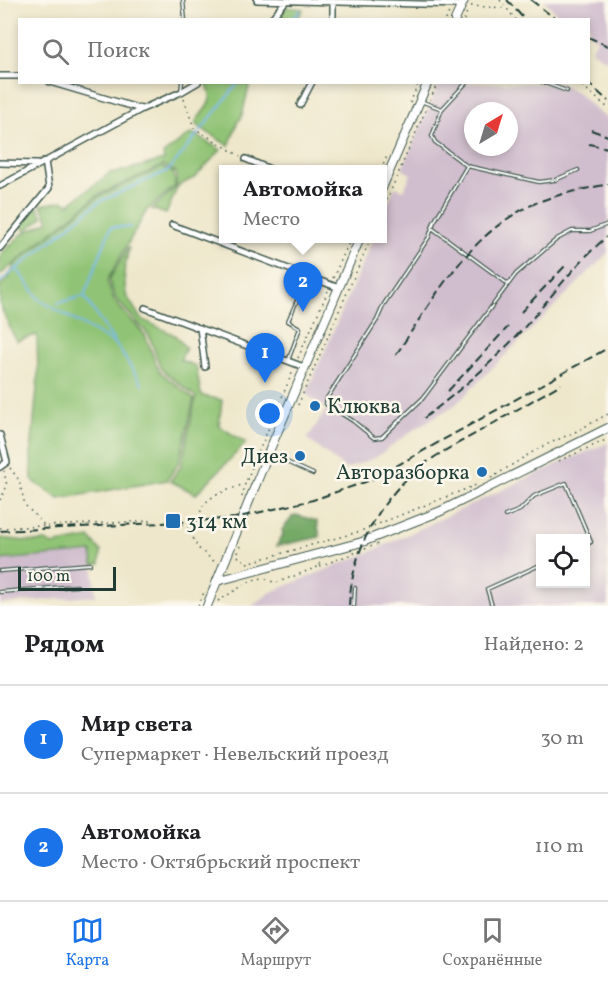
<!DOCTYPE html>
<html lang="ru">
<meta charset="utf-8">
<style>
body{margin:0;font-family:Vollkorn,serif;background:#f6f6f6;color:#202124}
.controls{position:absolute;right:18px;bottom:18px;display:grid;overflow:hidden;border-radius:0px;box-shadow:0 3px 9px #0003}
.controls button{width:54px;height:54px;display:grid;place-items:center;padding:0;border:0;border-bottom:2px solid #e0e0e0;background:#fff;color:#202124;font:30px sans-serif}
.compass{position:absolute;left:464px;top:102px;width:54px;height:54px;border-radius:50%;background:#fff;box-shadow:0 3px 9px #0003;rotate:38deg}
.scale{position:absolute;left:18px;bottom:15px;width:98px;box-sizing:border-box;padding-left:6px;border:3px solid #1f3d34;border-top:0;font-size:16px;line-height:21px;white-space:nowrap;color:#1f3d34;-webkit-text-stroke:4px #fbf7ec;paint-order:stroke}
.you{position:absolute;left:270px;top:414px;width:21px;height:21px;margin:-15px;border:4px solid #fff;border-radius:50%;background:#1a73e8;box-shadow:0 0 0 9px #1a73e833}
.badge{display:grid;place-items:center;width:39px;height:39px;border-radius:50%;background:#1a73e8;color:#fff;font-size:20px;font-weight:700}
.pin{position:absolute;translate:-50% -50px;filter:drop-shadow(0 2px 3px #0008)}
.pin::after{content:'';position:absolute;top:32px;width:21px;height:18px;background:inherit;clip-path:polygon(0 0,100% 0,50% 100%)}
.popup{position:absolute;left:219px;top:165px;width:168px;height:78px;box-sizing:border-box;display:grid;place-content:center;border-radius:0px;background:#fff;filter:drop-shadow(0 2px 4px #0005);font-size:20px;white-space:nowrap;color:#757577}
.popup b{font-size:22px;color:#202124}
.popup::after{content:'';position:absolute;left:50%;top:100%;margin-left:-12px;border:12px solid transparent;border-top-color:#fff}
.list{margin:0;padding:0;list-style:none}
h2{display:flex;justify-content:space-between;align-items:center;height:78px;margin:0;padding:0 24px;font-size:26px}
h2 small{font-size:20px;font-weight:400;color:#757577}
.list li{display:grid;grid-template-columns:39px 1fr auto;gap:18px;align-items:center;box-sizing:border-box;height:108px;padding:0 24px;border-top:2px solid #e0e0e0}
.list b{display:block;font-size:22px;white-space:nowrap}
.list p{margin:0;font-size:20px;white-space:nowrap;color:#757577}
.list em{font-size:20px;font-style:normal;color:#757577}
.icon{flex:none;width:33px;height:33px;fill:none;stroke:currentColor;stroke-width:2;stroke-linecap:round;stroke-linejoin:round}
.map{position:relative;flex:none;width:608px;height:606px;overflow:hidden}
.search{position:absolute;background:#fff;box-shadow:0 3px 9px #0003;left:18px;right:18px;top:18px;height:66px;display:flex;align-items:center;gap:15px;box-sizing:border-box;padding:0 21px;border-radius:0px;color:#757577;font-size:22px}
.sheet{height:294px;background:#fff}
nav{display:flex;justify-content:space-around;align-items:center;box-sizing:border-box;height:84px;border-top:2px solid #e0e0e0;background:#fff;font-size:16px;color:#757577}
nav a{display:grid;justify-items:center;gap:3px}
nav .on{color:#1a73e8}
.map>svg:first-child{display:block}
.industrial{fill:#d0bdcd;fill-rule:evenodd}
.green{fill:#90c374;stroke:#588054;stroke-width:1.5}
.forest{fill:#74a966;stroke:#4a734d;stroke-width:1.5}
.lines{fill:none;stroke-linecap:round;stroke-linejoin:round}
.stream{stroke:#7bbaee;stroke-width:2}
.service-casing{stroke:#3e564b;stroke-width:4.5}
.minor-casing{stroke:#3e564b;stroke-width:8}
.secondary-casing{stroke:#3e564b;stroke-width:10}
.primary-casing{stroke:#3e564b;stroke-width:10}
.path{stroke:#3e564b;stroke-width:1.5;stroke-dasharray:1.5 4.5;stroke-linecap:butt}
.service{stroke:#fff;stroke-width:2}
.minor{stroke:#fff;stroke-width:5}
.secondary{stroke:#fff;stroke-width:8}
.primary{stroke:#fff;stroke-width:8}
.rail{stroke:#1f3d34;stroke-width:2;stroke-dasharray:9 4.5;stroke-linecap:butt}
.poi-dot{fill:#1f6fb2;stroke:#fbf7ec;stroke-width:2}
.labels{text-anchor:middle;stroke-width:5;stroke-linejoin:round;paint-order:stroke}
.poi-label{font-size:21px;fill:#1f3d34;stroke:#fbf7ec;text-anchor:start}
</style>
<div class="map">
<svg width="608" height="606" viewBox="0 0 608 606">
<rect width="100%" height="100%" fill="#fbf7ec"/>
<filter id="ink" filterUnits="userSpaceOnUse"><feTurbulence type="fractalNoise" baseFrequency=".0167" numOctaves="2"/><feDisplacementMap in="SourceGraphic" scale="12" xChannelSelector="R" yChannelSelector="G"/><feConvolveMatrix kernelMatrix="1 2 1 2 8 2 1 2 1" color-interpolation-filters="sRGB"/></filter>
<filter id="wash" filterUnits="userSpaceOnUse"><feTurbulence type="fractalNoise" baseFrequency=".008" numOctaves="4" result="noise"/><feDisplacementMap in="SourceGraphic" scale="24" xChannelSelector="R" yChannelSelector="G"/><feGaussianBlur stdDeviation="1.35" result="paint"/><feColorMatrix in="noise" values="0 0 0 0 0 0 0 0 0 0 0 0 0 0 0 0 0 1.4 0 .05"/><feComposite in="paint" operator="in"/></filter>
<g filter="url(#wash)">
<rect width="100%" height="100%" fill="#eee7cb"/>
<path class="industrial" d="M544 0H608V61L591 51 597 39 589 34 588 20 565 19 558 15Z
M439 83H561L578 93 599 113 608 118V253L455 405 416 428 375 458 346 469 307 439 327 409 306 394 373 239 382 238 383 216 395 187 404 190 411 174 402 169ZM473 111H509V147H473Z
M608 443V606H252L271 592 375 550 557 464ZM540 538H586V584H540Z
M92 552 96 596 0 604V560Z"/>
<path class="green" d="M286 7 303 9 298 19H275Z
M206 83H250L241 119 238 121 229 146 196 125V121C206 107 216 101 206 83Z
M192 133 221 150 194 178 178 186 166 214 152 209 176 187 177 173 164 165 98 195 0 275V255L22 234 49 221 41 205 63 201 69 204 111 172 115 173 164 160 163 154Z
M162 167 174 173 175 186 147 210 107 281 114 301 145 335 159 371 194 399 179 463 167 480 59 499 32 480 31 453 38 377 37 335 16 341 0 305V285L8 279 15 264 98 197Z
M37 206 43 217 25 231 21 225Z
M129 247 124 272 126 295 141 319 175 335 186 348 180 360 196 366 201 394 203 396 222 400 219 426 246 443 196 494 170 481 181 466 196 397 161 369 149 335 115 298 109 280Z
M0 538C15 539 33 544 46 541L52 545 90 538 101 551 100 564 93 565 92 552 0 560Z"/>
<path class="forest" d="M296 515 317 521 320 537 277 546 279 540 283 535 282 530C285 525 289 523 292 517Z"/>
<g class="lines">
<path class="stream" d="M292 20 300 11
M131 227H111L84 296 142 384
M17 269 40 300 115 344
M0 282 99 202 169 170 239 82
M58 303 84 296"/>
</g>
</g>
<g filter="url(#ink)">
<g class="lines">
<defs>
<path id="service" d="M183 0 185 20
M467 82 442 109 432 136 435 142 467 166 434 222 429 237 384 304 377 320 327 398 326 404 353 421 374 438 382 437 423 398 516 274 557 239 572 231H590L608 224
M542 82 567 91
M181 92 182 82
M423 102 442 109
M467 166 539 182 555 180 578 170
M432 228 508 284
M288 361 300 328 288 321 299 296
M269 454 313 474
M505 516 520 510 534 496 566 483 591 542 586 545
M0 571 90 564
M0 592 77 586
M354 606 355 588
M492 606 487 589 540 565"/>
<path id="minor" d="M257 0 462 5
M270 20 286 1
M333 20V2
M0 76H20
M50 82 141 109
M300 105 312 82
M246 159 272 170
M0 163 37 164
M0 186 142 109 181 92 198 82
M172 225 339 288
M0 248 49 188 45 161
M145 308 304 367
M200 328 205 367
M0 435 7 462 0 467"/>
<path id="secondary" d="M217 581 362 542 441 511 608 428"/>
<path id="primary" d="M455 20 464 0
M382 188 428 82
M207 606 268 454 360 238"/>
</defs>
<use href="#service" class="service-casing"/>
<use href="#minor" class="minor-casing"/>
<use href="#secondary" class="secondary-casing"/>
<use href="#primary" class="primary-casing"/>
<path class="path" d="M500 0 516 20
M471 6 506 8
M446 20 449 12
M464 20 467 12
M578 82 608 108
M184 99 194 128 240 156
M430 100 438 82
M410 103 419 82
M381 170 388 154
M382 211 427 107
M333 278 351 238
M298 358 328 291
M298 405 371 238
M559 461 608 439
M10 468 19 480 25 505 45 526 151 521
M491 478 539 448 575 432 608 414
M242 497 245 484 293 371
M0 500 7 486 4 471
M200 518C199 496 228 491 244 484
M178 520 189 530 198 548 216 563
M0 528 44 526
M240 546 236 555 246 562
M247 563 358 532 476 485
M320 566 378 544
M218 601 252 580 263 578 276 583 320 566 319 560
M198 606 205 590"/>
<use href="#service" class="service"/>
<use href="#minor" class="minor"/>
<use href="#secondary" class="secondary"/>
<use href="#primary" class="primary"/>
<path class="rail" d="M507 0 525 20
M531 0 557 20
M588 37 608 46
M587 82 608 101
M591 130 608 136
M589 144 608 148
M521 312 566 265
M396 355C435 296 472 228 541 201 562 193 586 189 608 184
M448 391 508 327
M424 418C465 387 503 353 536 314 560 286 579 260 608 236
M0 531 181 522 235 518 313 500 371 480 608 348
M349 606C352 552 377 502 419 468 438 453 461 442 482 430 508 415 535 399 561 384"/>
</g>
</g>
<g class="poi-dot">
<circle cx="315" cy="406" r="6"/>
<circle cx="300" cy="456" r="6"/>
<circle cx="482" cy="472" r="6"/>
<rect x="165" y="513" width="16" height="16" rx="3"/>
</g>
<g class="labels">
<g class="poi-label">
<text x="327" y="413">Клюква</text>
<text x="288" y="463" text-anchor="end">Диез</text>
<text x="470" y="479" text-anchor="end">Авторазборка</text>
<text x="186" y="528">314 км</text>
</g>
</g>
</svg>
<div class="controls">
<button><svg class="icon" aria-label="locate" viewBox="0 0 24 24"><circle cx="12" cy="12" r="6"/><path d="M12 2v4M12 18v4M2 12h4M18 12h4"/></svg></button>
</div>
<svg class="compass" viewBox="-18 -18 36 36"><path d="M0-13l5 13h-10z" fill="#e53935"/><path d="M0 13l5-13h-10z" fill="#757577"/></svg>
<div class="scale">100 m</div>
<div class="you"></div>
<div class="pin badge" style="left:265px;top:383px">1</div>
<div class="pin badge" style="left:303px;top:312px">2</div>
<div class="popup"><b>Автомойка</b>Место</div>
<div class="search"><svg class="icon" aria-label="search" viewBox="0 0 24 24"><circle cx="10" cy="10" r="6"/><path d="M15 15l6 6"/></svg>Поиск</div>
</div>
<section class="sheet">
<h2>Рядом<small>Найдено: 2</small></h2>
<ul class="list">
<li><span class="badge">1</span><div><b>Мир света</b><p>Супермаркет · Невельский проезд</p></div><em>30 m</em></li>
<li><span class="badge">2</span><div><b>Автомойка</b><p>Место · Октябрьский проспект</p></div><em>110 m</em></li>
</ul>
</section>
<nav>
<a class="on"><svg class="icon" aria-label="map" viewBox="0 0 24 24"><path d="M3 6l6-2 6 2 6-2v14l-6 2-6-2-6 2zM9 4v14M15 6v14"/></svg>Карта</a>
<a><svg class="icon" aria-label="directions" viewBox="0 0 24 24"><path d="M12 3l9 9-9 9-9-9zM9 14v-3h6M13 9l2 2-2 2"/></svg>Маршрут</a>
<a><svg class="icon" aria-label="saved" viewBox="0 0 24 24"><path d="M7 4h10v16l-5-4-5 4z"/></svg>Сохранённые</a>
</nav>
